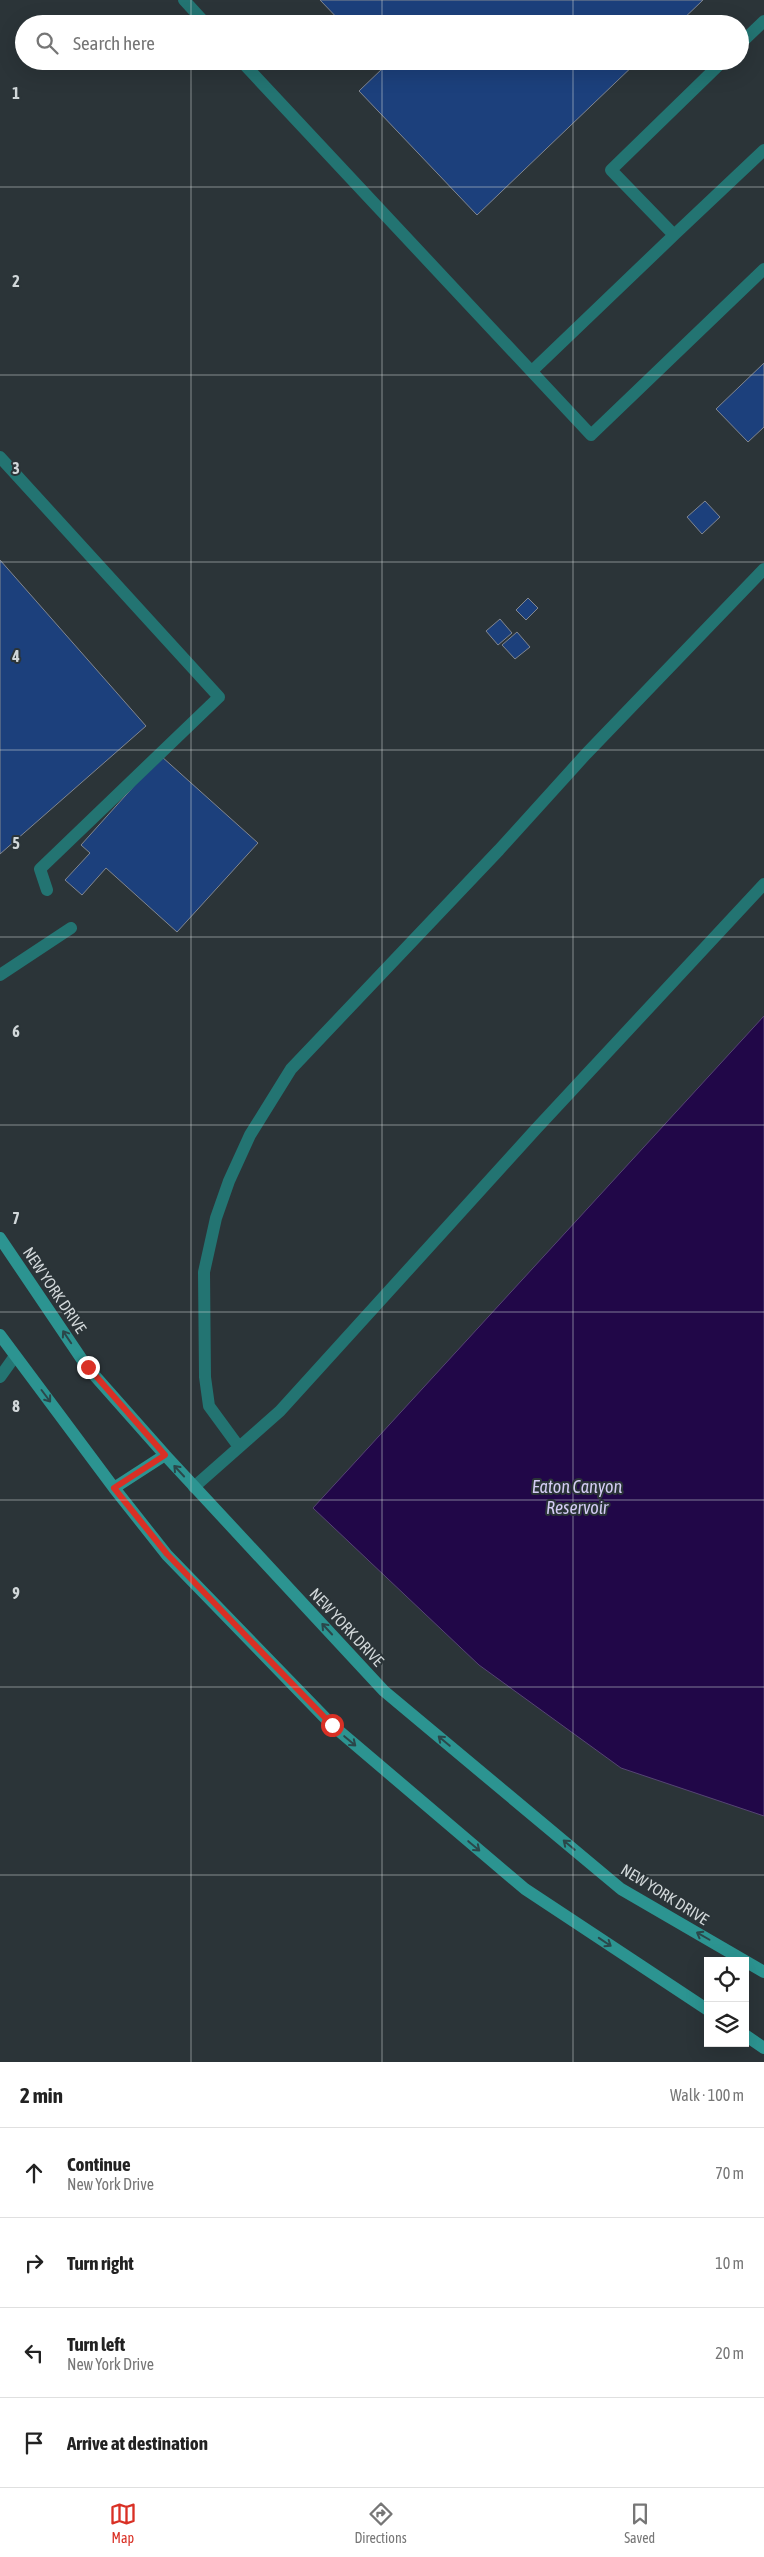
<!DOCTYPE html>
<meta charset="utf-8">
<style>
body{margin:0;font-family:"Asap Condensed",sans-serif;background:#f2f2f2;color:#222}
.controls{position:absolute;right:15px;bottom:15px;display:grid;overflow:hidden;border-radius:0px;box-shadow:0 5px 20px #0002}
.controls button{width:45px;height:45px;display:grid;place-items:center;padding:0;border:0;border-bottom:1px solid #e0e0e0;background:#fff;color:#222;font:25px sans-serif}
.stop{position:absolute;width:15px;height:15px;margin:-11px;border:4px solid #d93025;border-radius:50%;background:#fff}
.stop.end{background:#d93025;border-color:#fff;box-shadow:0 1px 5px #0008}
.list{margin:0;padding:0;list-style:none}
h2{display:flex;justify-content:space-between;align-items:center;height:65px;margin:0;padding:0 20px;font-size:21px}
h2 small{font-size:16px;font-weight:400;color:#767676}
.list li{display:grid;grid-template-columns:32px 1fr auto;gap:15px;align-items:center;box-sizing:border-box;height:90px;padding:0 20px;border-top:1px solid #e0e0e0}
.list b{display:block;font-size:19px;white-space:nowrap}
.list p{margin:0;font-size:16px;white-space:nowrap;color:#767676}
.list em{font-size:16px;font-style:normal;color:#767676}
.icon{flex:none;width:28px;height:28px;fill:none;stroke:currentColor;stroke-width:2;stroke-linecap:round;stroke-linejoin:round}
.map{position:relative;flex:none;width:764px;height:2062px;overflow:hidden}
.search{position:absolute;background:#fff;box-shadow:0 5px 20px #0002;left:15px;right:15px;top:15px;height:55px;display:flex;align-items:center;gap:12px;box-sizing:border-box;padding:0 18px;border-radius:28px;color:#767676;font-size:19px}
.sheet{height:425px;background:#fff}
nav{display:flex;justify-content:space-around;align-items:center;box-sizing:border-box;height:70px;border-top:1px solid #e0e0e0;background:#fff;font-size:14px;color:#767676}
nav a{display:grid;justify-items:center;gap:2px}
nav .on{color:#d93025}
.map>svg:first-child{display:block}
.water{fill:#210748;stroke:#564574}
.building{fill:#1c407c;stroke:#828790}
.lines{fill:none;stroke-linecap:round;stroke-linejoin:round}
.service{stroke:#237472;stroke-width:12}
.secondary{stroke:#2c9491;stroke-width:12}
.oneway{stroke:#2b474a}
.route{stroke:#d93025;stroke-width:6}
.grid{fill:none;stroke:#d1d7d9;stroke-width:1;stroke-opacity:0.55}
.labels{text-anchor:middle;stroke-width:4;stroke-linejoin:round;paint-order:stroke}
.street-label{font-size:16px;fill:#d1d7d9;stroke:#2b3438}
.water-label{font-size:18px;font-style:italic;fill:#d4ccf4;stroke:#2b3438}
.grid-label{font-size:16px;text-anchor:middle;font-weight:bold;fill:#d1d7d9;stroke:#2b3438;stroke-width:4;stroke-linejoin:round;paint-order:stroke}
</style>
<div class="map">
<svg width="764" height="2062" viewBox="0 0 764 2062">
<rect width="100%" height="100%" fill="#2b3438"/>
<path class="water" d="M764 1016V1816L621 1768 479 1665 313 1508Z"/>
<path class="building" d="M320 0H703L678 24H343Z
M378 61H638L477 215 359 91 384 67Z
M764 363V427L748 442 716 409Z
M705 501 720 517 702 534 687 517Z
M0 560 146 726 0 854Z
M528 598 538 608 526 620 516 610Z
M500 619 512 633 498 645 486 631Z
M517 632 530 647 515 659 502 645Z
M161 756 258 843 177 932 106 868 82 895 65 880 90 853 81 845Z"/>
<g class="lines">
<path class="service" d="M184 0 206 24
M740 44 764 21
M241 61 591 435 764 269
M674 235 764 150
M532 371 674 235 611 170 723 61
M0 457 219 697 40 869 47 890
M0 975 71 928
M0 1377 15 1356
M239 1447 209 1406 205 1377 204 1272 216 1218 229 1181 250 1135 291 1069 499 850 586 754 764 569
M194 1487 280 1411 536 1129 764 884"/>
<path class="secondary" d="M0 1238 87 1367 165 1455 384 1691 621 1889 745 1961
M0 1335 114 1488 167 1555 332 1725 525 1889 708 2010
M114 1488 165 1455
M745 1961 764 1972
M745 2035 764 2048"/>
</g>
<defs><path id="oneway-shaft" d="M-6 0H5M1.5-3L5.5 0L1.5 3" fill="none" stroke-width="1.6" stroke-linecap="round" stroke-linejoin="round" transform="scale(1.25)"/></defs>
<g class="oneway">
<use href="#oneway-shaft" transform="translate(67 1337) rotate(-124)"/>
<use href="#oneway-shaft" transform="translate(46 1396) rotate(53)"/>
<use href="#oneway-shaft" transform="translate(179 1471) rotate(-133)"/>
<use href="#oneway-shaft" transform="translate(327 1629) rotate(-133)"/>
<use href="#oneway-shaft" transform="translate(350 1741) rotate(40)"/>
<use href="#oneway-shaft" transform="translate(444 1741) rotate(-140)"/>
<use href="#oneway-shaft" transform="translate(569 1845) rotate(-140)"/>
<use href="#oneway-shaft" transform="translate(474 1846) rotate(40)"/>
<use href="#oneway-shaft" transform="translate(703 1936) rotate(-150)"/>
<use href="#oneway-shaft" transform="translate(605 1942) rotate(34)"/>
</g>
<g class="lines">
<path class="route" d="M88 1367 165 1455 114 1488 167 1554 332 1725"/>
</g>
<path class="grid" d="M191 0V24M382 0V24M573 0V24M191 61V2062M382 61V2062M573 61V2062M0 187H764M0 375H764M0 562H764M0 750H764M0 937H764M0 1125H764M0 1312H764M0 1500H764M0 1687H764M0 1875H764"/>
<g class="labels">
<g class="street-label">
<text transform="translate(55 1290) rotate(56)" y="6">NEW YORK DRIVE</text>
<text transform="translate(347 1627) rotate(47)" y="6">NEW YORK DRIVE</text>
<text transform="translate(665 1894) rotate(32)" y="6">NEW YORK DRIVE</text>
</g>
<g class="water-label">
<text x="577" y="1493">Eaton Canyon<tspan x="577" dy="21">Reservoir</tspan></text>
</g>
</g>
<g class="grid-label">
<text x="16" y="99">1</text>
<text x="16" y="287">2</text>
<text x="16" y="474">3</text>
<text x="16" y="662">4</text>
<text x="16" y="849">5</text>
<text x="16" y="1037">6</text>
<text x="16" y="1224">7</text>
<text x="16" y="1412">8</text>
<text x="16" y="1599">9</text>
</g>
</svg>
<div class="controls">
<button><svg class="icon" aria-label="locate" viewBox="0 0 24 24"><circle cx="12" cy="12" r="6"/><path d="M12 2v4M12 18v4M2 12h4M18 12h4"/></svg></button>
<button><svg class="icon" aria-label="layers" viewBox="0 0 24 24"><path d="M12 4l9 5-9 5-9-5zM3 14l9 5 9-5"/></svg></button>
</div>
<div class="stop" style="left:332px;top:1725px"></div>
<div class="stop end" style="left:88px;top:1367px"></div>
<div class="search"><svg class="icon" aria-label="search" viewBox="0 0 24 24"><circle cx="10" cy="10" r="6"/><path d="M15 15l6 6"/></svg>Search here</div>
</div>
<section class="sheet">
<h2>2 min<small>Walk · 100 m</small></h2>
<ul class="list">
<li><svg class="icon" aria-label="ahead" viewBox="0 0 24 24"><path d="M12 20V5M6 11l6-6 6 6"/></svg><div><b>Continue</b><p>New York Drive</p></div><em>70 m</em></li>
<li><svg class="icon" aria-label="right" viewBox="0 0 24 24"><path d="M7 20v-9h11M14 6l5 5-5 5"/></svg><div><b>Turn right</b></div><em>10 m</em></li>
<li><svg class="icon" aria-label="left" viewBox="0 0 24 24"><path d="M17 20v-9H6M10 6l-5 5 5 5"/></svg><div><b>Turn left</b><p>New York Drive</p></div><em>20 m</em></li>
<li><svg class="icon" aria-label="arrive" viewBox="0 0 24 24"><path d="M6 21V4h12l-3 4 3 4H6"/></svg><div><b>Arrive at destination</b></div></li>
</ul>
</section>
<nav>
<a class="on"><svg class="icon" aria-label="map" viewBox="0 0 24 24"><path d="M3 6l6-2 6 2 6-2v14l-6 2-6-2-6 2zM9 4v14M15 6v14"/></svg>Map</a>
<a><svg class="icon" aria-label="directions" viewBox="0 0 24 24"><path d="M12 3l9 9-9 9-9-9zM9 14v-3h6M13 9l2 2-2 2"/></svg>Directions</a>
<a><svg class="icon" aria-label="saved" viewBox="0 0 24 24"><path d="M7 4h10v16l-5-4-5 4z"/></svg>Saved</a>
</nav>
